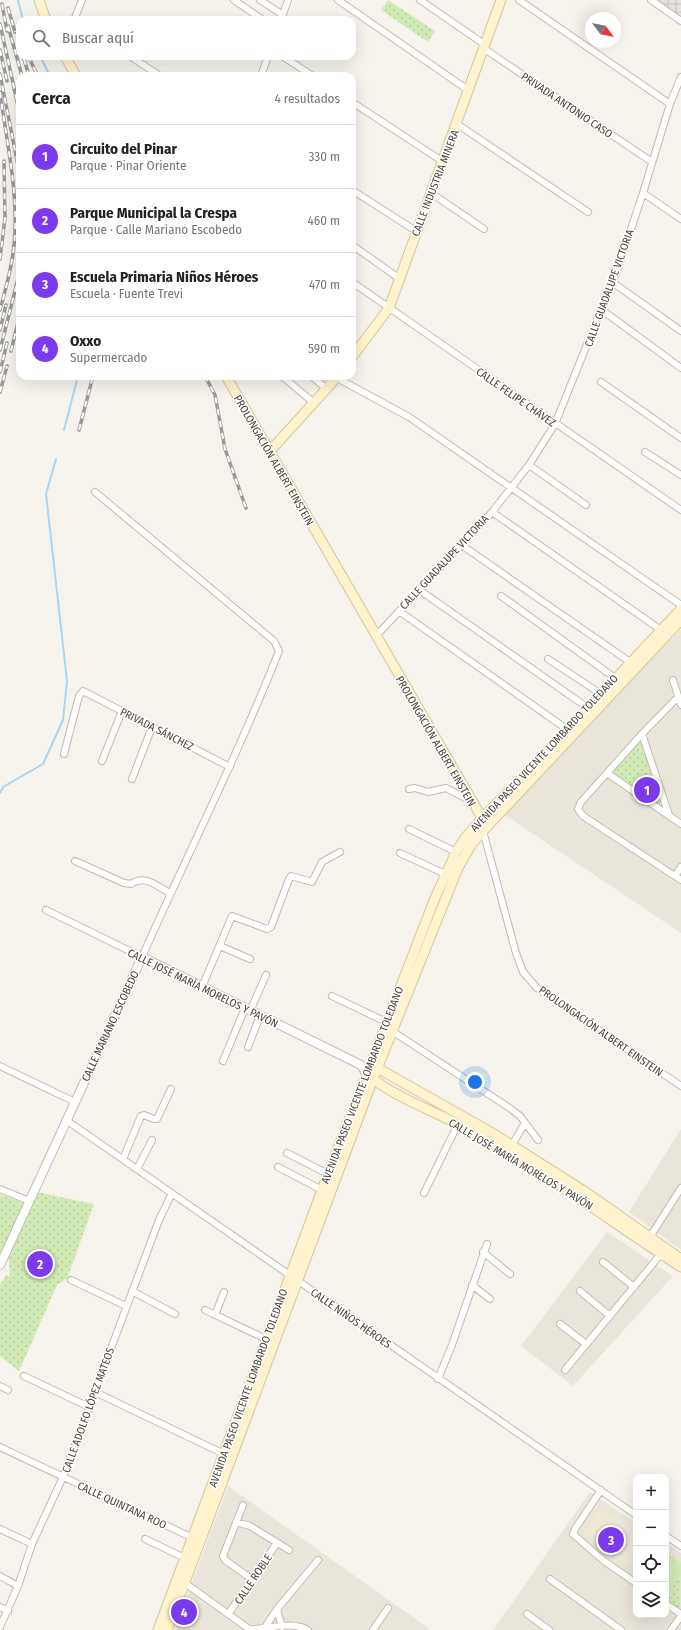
<!DOCTYPE html>
<html lang="es">
<meta charset="utf-8">
<style>
body{margin:0;font-family:"Fira Sans Condensed",sans-serif;background:#f2f2f2;color:#222}
.controls{position:absolute;right:12px;bottom:12px;display:grid;overflow:hidden;border-radius:8px;box-shadow:0 4px 16px #0002}
.controls button{width:36px;height:36px;display:grid;place-items:center;padding:0;border:0;border-bottom:1px solid #e0e0e0;background:#fff;color:#222;font:20px sans-serif}
.compass{position:absolute;left:585px;top:12px;width:36px;height:36px;border-radius:50%;background:#fff;box-shadow:0 4px 16px #0002;rotate:122deg}
.you{position:absolute;left:475px;top:1082px;width:14px;height:14px;margin:-10px;border:3px solid #fff;border-radius:50%;background:#1a73e8;box-shadow:0 0 0 6px #1a73e833}
.badge{display:grid;place-items:center;width:26px;height:26px;border-radius:50%;background:#7c3aed;color:#fff;font-size:13px;font-weight:700}
.pin{position:absolute;translate:-50% -50%;border:2px solid #fff;box-shadow:0 1px 4px #0006}
.list{margin:0;padding:0;list-style:none}
h2{display:flex;justify-content:space-between;align-items:center;height:52px;margin:0;padding:0 16px;font-size:17px}
h2 small{font-size:13px;font-weight:400;color:#767676}
.list li{display:grid;grid-template-columns:26px 1fr auto;gap:12px;align-items:center;box-sizing:border-box;height:64px;padding:0 16px;border-top:1px solid #e0e0e0}
.list b{display:block;font-size:15px;white-space:nowrap}
.list p{margin:0;font-size:13px;white-space:nowrap;color:#767676}
.list em{font-size:13px;font-style:normal;color:#767676}
.icon{flex:none;width:22px;height:22px;fill:none;stroke:currentColor;stroke-width:2;stroke-linecap:round;stroke-linejoin:round}
.map{position:relative;flex:none;width:681px;height:1630px;overflow:hidden}
.search{position:absolute;background:#fff;box-shadow:0 4px 16px #0002;left:16px;top:16px;width:340px;height:44px;display:flex;align-items:center;gap:10px;box-sizing:border-box;padding:0 14px;border-radius:12px;color:#767676;font-size:15px}
.panel{position:absolute;background:#fff;box-shadow:0 4px 16px #0002;left:16px;top:72px;width:340px;height:308px;border-radius:12px}
.map>svg:first-child{display:block}
.residential{fill:#eae5da}
.industrial{fill:url(#industrial-grid)}
.education{fill:#efe8d6}
.grass{fill:url(#grass-dots)}
.pitch{fill:#d2eab5}
.lines{fill:none;stroke-linecap:round;stroke-linejoin:round}
.stream{stroke:#a9d4f2;stroke-width:2}
.minor-casing{stroke:#c2bbae;stroke-width:8}
.tertiary-casing{stroke:#c2bbae;stroke-width:10}
.secondary-casing{stroke:#d6c79b;stroke-width:11}
.minor{stroke:#fff;stroke-width:6}
.tertiary{stroke:#fff;stroke-width:8}
.secondary{stroke:#fff3cd;stroke-width:9}
.rail-casing{stroke:#9a9a9a;stroke-width:3.5}
.rail{stroke:#fff;stroke-width:2;stroke-dasharray:6;stroke-linecap:butt}
.labels{text-anchor:middle;stroke-width:3;stroke-linejoin:round;paint-order:stroke}
.street-label{font-size:11px;fill:#4b4439;stroke:#fff}
</style>
<div class="map">
<svg width="681" height="1630" viewBox="0 0 681 1630">
<defs>
<pattern id="industrial-grid" width="8" height="8" patternUnits="userSpaceOnUse"><rect width="8" height="8" fill="#e6e2dd"/><path d="M0 4h8M4 0v8" fill="none" stroke="#c7c3be"/></pattern>
<pattern id="grass-dots" width="8" height="8" patternUnits="userSpaceOnUse"><rect width="8" height="8" fill="#d2eab5"/><path d="M2 2h.1M6 6h.1" fill="none" stroke="#b6ca9c" stroke-width="1.8" stroke-linecap="round"/></pattern>
</defs>
<rect width="100%" height="100%" fill="#f6f3ec"/>
<path class="residential" d="M681 630V933L496 809Z
M681 1129V1250L629 1212Z
M607 1232 673 1276 573 1386 521 1346Z
M228 1486 431 1630H174Z
M590 1492 636 1523V1615H666V1543L681 1553V1630H493Z"/>
<path class="industrial" d="M657 0H681V17Z"/>
<path class="education" d="M600 1508 630 1529 625 1535 636 1544V1556L628 1566 582 1533Z"/>
<path class="grass" d="M388 0 435 31 428 42 381 10Z
M641 739 663 807 610 773Z
M37 1192 94 1204 67 1279 57 1285 19 1371 0 1356V1285L6 1275 10 1276 8 1250Z
M0 1194 22 1203 27 1202 0 1263Z
M666 1552 681 1563 680 1610 666 1601Z"/>
<path class="pitch" d="M666 1556 681 1566V1576L668 1593 666 1591Z"/>
<g class="lines">
<path class="stream" d="M18 0 23 20
M40 56 50 76
M64 430 78 376
M0 793 3 787 43 764 63 720 67 681 46 494 56 459"/>
<defs>
<path id="minor" d="M234 0 263 20
M260 0 283 15
M338 0 468 90
M420 0 484 44
M519 0 670 104
M651 0 681 21
M74 20 82 0
M281 20 288 0
M483 48 652 162
M130 56 160 76
M282 56 313 76
M261 76 268 56
M352 102 442 161
M457 124 588 212
M352 190 416 231
M431 193 484 229
M643 193 681 219
M352 245 400 279
M352 282 681 510
M612 282 681 331
M602 310 681 368
M282 376 314 403
M311 376 327 389
M337 378 409 417 681 605
M601 382 681 438
M645 452 681 475
M529 465 586 505
M492 512 661 630
M460 544 630 662
M418 589 588 708
M501 596 615 678
M399 611 568 730
M376 636 492 512 529 465 555 424 619 265 643 193 670 104 681 77
M548 659 601 694
M673 680 681 705
M678 697 642 734 581 802 578 809 583 816 681 880
M642 734 669 815
M64 754 79 696 83 691 230 767
M102 761 122 711
M607 773 681 824
M132 779 152 727
M409 789 415 788 428 792 446 788 471 801
M409 829 456 852
M483 831 516 953 523 972 537 988 681 1086
M400 853 445 874
M75 861 124 883 131 884C145 874 156 886 170 893
M675 876 681 867
M46 910 142 957C187 855 238 755 279 651L274 641 95 492
M220 946 250 959
M202 987 232 916 267 929 271 927 289 879 291 876 312 882 322 862 340 852
M332 996 386 1022
M250 1011 266 975
M392 1031 511 1109 520 1116 538 1140
M248 1047 260 1016
M223 1061 245 1008
M0 1066 75 1102
M66 1120 636 1515
M512 1145 525 1123
M287 1153 328 1174
M123 1159 141 1116 144 1115 154 1119H157L171 1089
M278 1167 322 1190
M137 1169 152 1140
M0 1189 29 1201
M424 1193 458 1124
M650 1237 681 1188
M483 1252 510 1274
M603 1262 634 1287
M71 1280 126 1306
M472 1285 490 1299
M132 1291 175 1314
M580 1291 610 1316
M205 1310 266 1339
M215 1315 224 1292
M560 1324 586 1344
M565 1370 661 1254
M24 1376 89 1407
M438 1379 452 1345 487 1244
M0 1386 8 1390
M95 1392 224 1454
M0 1447 195 1539
M601 1490 575 1529 573 1534 604 1561 636 1583
M243 1505 223 1556 225 1560 253 1580
M236 1522 250 1526 289 1550
M0 1529 32 1544
M666 1536 681 1546
M145 1539 185 1558
M0 1576 18 1586
M550 1579 621 1630
M182 1581 249 1629C268 1630 290 1620 308 1630
M666 1604 681 1614
M0 1607 8 1611
M277 1609 282 1627
M229 1613 277 1543
M527 1614 549 1630
M0 1627 18 1586 32 1544 63 1477 159 1220 172 1193
M264 1629 277 1609 318 1560
M373 1630 388 1608
M671 1630 681 1616"/>
<path id="tertiary" d="M0 1265 142 957 361 1065 366 1073"/>
<path id="secondary" d="M39 0 46 20
M65 56 76 76
M352 357 389 308 501 0
M226 376 482 818V823
M270 451 338 376
M372 1065 494 1134 587 1193 681 1259
M369 1076C398 1099 435 1111 467 1129 542 1170 610 1221 681 1267
M158 1630 328 1174 435 898 456 852 465 838 482 818 525 775 681 609
M167 1630 373 1079 458 868 471 845 483 831 681 620"/>
</defs>
<use href="#minor" class="minor-casing"/>
<use href="#tertiary" class="tertiary-casing"/>
<use href="#secondary" class="secondary-casing"/>
<use href="#minor" class="minor"/>
<use href="#tertiary" class="tertiary"/>
<use href="#secondary" class="secondary"/>
<defs>
<path id="rail" d="M2 4 7 31
M8 8 15 32
M0 24 20 115
M8 26 22 76
M0 50 7 81
M28 56 38 76
M24 59 29 76
M0 74 20 176
M0 92C6 138 17 186 15 232 14 259 7 284 0 310
M0 259 5 218 4 161
M0 330 6 305
M0 350 20 271
M11 351 20 314
M0 372 7 343
M205 376 215 395 225 449 246 508
M0 392 7 366
M79 430 93 376"/>
</defs>
<use href="#rail" class="rail-casing"/>
<use href="#rail" class="rail"/>
</g>
<g class="labels">
<g class="street-label">
<text transform="translate(567 105) rotate(34)" y="4">PRIVADA ANTONIO CASO</text>
<text transform="translate(435 183) rotate(-69)" y="4">CALLE INDUSTRIA MINERA</text>
<text transform="translate(609 288) rotate(-70)" y="4">CALLE GUADALUPE VICTORIA</text>
<text transform="translate(516 397) rotate(35)" y="4">CALLE FELIPE CHÁVEZ</text>
<text transform="translate(274 460) rotate(60)" y="4">PROLONGACIÓN ALBERT EINSTEIN</text>
<text transform="translate(444 562) rotate(-47)" y="4">CALLE GUADALUPE VICTORIA</text>
<text transform="translate(157 729) rotate(27)" y="4">PRIVADA SÁNCHEZ</text>
<text transform="translate(436 741) rotate(60)" y="4">PROLONGACIÓN ALBERT EINSTEIN</text>
<text transform="translate(544 753) rotate(-47)" y="4">AVENIDA PASEO VICENTE LOMBARDO TOLEDANO</text>
<text transform="translate(203 988) rotate(26)" y="4">CALLE JOSÉ MARÍA MORELOS Y PAVÓN</text>
<text transform="translate(110 1026) rotate(-65)" y="4">CALLE MARIANO ESCOBEDO</text>
<text transform="translate(601 1031) rotate(35)" y="4">PROLONGACIÓN ALBERT EINSTEIN</text>
<text transform="translate(362 1085) rotate(-69)" y="4">AVENIDA PASEO VICENTE LOMBARDO TOLEDANO</text>
<text transform="translate(521 1164) rotate(31)" y="4">CALLE JOSÉ MARÍA MORELOS Y PAVÓN</text>
<text transform="translate(351 1318) rotate(35)" y="4">CALLE NIÑOS HÉROES</text>
<text transform="translate(248 1388) rotate(-70)" y="4">AVENIDA PASEO VICENTE LOMBARDO TOLEDANO</text>
<text transform="translate(88 1410) rotate(-70)" y="4">CALLE ADOLFO LÓPEZ MATEOS</text>
<text transform="translate(122 1505) rotate(25)" y="4">CALLE QUINTANA ROO</text>
<text transform="translate(253 1579) rotate(-56)" y="4">CALLE ROBLE</text>
</g>
</g>
</svg>
<div class="controls">
<button>+</button>
<button>−</button>
<button><svg class="icon" aria-label="locate" viewBox="0 0 24 24"><circle cx="12" cy="12" r="6"/><path d="M12 2v4M12 18v4M2 12h4M18 12h4"/></svg></button>
<button><svg class="icon" aria-label="layers" viewBox="0 0 24 24"><path d="M12 4l9 5-9 5-9-5zM3 14l9 5 9-5"/></svg></button>
</div>
<svg class="compass" viewBox="-18 -18 36 36"><path d="M0-13l5 13h-10z" fill="#e53935"/><path d="M0 13l5-13h-10z" fill="#767676"/></svg>
<div class="you"></div>
<div class="pin badge" style="left:647px;top:790px">1</div>
<div class="pin badge" style="left:40px;top:1264px">2</div>
<div class="pin badge" style="left:611px;top:1540px">3</div>
<div class="pin badge" style="left:184px;top:1612px">4</div>
<div class="search"><svg class="icon" aria-label="search" viewBox="0 0 24 24"><circle cx="10" cy="10" r="6"/><path d="M15 15l6 6"/></svg>Buscar aquí</div>
<section class="panel">
<h2>Cerca<small>4 resultados</small></h2>
<ul class="list">
<li><span class="badge">1</span><div><b>Circuito del Pinar</b><p>Parque · Pinar Oriente</p></div><em>330 m</em></li>
<li><span class="badge">2</span><div><b>Parque Municipal la Crespa</b><p>Parque · Calle Mariano Escobedo</p></div><em>460 m</em></li>
<li><span class="badge">3</span><div><b>Escuela Primaria Niños Héroes</b><p>Escuela · Fuente Trevi</p></div><em>470 m</em></li>
<li><span class="badge">4</span><div><b>Oxxo</b><p>Supermercado</p></div><em>590 m</em></li>
</ul>
</section>
</div>
